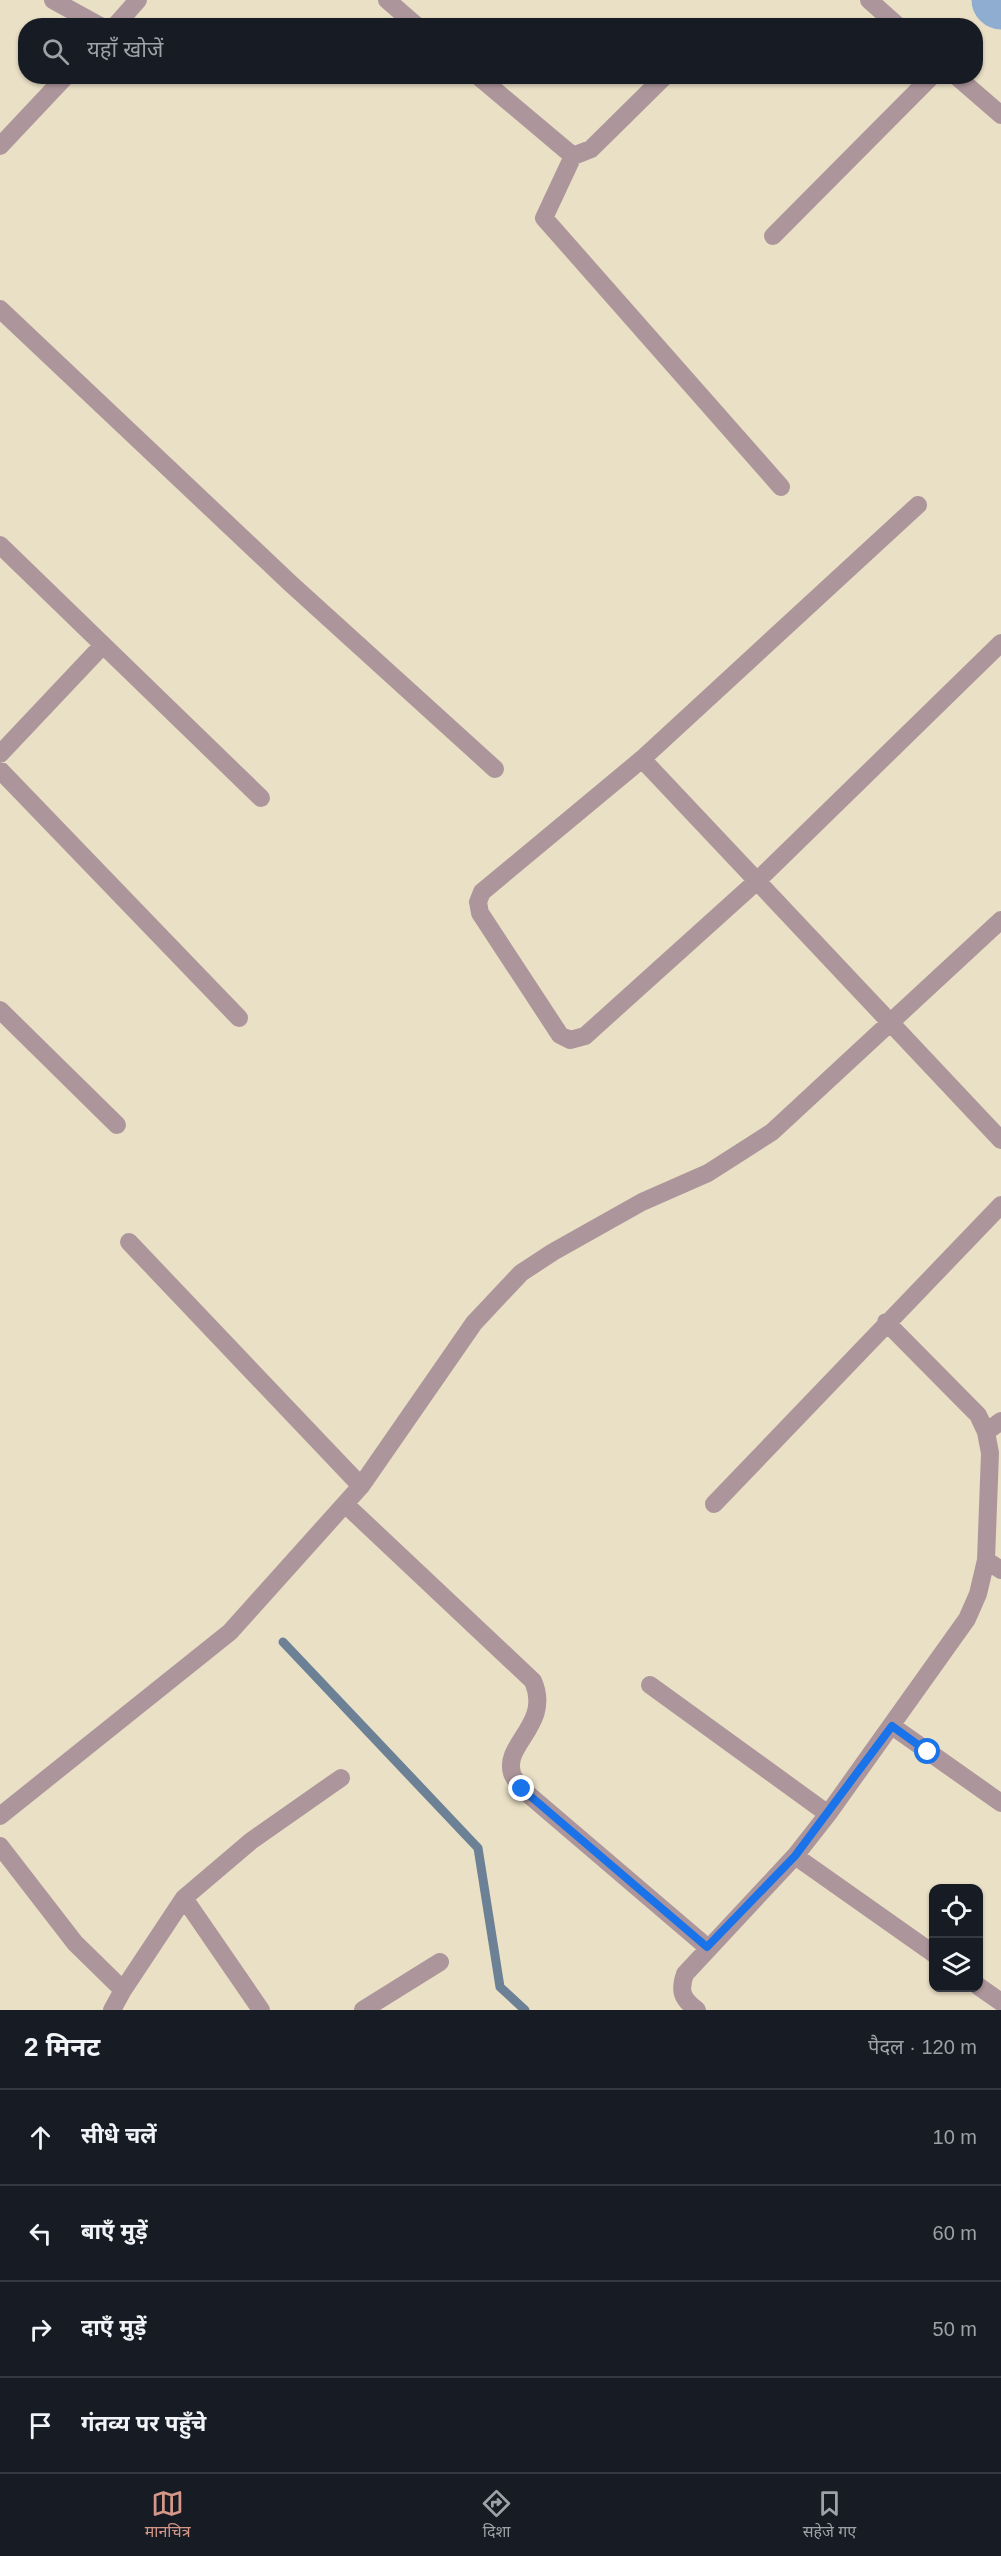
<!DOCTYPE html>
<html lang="hi">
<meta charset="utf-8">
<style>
body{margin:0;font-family:Helvetica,"Noto Sans Devanagari",sans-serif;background:#242831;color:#f1f3f6}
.controls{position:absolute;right:18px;bottom:18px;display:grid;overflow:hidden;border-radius:12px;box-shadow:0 2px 4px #0004}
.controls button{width:54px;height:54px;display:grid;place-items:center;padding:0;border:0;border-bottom:2px solid #363941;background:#171b24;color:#f1f3f6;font:30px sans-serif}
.stop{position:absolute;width:18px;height:18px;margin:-14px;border:4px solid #1a73e8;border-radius:50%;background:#fff}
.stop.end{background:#1a73e8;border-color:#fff;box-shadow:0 2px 6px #0008}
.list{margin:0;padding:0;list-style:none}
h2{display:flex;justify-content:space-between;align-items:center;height:78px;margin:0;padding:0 24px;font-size:26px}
h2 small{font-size:20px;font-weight:400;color:#9ea1a6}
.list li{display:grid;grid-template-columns:39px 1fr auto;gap:18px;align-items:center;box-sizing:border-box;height:96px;padding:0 24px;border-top:2px solid #363941}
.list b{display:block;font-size:22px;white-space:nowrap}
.list em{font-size:20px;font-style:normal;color:#9ea1a6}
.icon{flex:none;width:33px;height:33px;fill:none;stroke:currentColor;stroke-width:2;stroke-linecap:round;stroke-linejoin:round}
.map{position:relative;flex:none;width:1001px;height:2010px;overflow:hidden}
.search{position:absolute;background:#171b24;box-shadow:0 2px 4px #0004;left:18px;right:18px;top:18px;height:66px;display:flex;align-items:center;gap:15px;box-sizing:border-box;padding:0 21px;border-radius:24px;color:#9ea1a6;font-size:22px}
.sheet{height:462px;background:#171b24}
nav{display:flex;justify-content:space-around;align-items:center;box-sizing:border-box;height:84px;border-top:2px solid #363941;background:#171b24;font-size:16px;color:#9ea1a6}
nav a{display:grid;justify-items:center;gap:3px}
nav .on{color:#d59787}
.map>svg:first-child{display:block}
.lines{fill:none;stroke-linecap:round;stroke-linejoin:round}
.stream{stroke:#6c8196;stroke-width:9}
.river{stroke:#8fadd0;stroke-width:57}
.minor{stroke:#ad969b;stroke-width:18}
.route{stroke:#1a73e8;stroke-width:8}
</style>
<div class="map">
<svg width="1001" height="2010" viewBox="0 0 1001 2010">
<rect width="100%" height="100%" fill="#eae0c6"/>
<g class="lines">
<path class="stream" d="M283 1642 478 1848 500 1987 525 2010"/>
<path class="river" d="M1000 0 1001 1"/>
<path class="minor" d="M53 0 100 26
M387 0 417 26
M869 0 898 26
M115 26 138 0
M478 76 573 156
M665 76 591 149 573 156 544 218 781 487
M956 76 1001 115
M0 146 66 76
M773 236 932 76
M0 309 290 583 495 769
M918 505 642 759 482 892 478 902 480 913 560 1035 570 1040 585 1036 757 881 1001 643
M0 545 261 798
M0 754 103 645
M642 759 1001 1140
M0 770 239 1018
M0 1010 117 1125
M129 1242 361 1486
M986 1432 1001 1421
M345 1504 533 1681C552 1724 503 1744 512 1773 513 1778 519 1784 522 1789L707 1947
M714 1504 1001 1205
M986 1560 1001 1570
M650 1685 828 1814
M892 1726 1001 1803
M0 1816 230 1632 361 1486 474 1323 521 1273 553 1252 642 1202 708 1173 772 1132 1001 920
M0 1846 75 1943 123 1990
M795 1856 934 1954
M184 1898 261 2010
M978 1986 1001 2002
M112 2010 123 1990 184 1898 251 1841 341 1778
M363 2010 440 1962
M697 2010C682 1999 679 1991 685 1974L795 1856 828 1814 967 1619 978 1594 986 1560 990 1453 986 1432 978 1415 886 1322"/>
</g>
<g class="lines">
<path class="route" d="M522 1789 707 1947 795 1856 892 1726 928 1752"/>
</g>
</svg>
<div class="controls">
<button><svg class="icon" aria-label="locate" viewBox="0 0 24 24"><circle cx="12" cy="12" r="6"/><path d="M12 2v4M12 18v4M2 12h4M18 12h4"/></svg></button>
<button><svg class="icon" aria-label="layers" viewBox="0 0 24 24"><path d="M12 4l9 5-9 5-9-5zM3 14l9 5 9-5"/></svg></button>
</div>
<div class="stop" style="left:928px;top:1752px"></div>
<div class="stop end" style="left:522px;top:1789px"></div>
<div class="search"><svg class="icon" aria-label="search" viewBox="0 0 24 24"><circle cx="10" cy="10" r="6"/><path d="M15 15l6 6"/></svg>यहाँ खोजें</div>
</div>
<section class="sheet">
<h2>2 मिनट<small>पैदल · 120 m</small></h2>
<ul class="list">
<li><svg class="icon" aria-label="ahead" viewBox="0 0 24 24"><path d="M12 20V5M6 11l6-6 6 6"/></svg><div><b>सीधे चलें</b></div><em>10 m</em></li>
<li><svg class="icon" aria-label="left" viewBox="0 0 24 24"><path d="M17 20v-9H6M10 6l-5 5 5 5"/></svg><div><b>बाएँ मुड़ें</b></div><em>60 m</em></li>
<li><svg class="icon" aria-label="right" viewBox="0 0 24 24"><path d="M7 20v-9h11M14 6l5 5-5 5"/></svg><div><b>दाएँ मुड़ें</b></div><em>50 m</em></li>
<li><svg class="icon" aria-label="arrive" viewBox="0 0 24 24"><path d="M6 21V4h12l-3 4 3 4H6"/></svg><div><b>गंतव्य पर पहुँचे</b></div></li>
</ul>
</section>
<nav>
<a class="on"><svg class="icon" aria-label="map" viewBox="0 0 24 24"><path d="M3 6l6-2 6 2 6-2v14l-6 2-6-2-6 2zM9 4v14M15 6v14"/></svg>मानचित्र</a>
<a><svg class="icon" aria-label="directions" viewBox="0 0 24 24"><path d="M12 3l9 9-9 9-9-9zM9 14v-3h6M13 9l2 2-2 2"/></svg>दिशा</a>
<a><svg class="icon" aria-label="saved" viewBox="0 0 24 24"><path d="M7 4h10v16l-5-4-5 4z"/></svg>सहेजे गए</a>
</nav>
